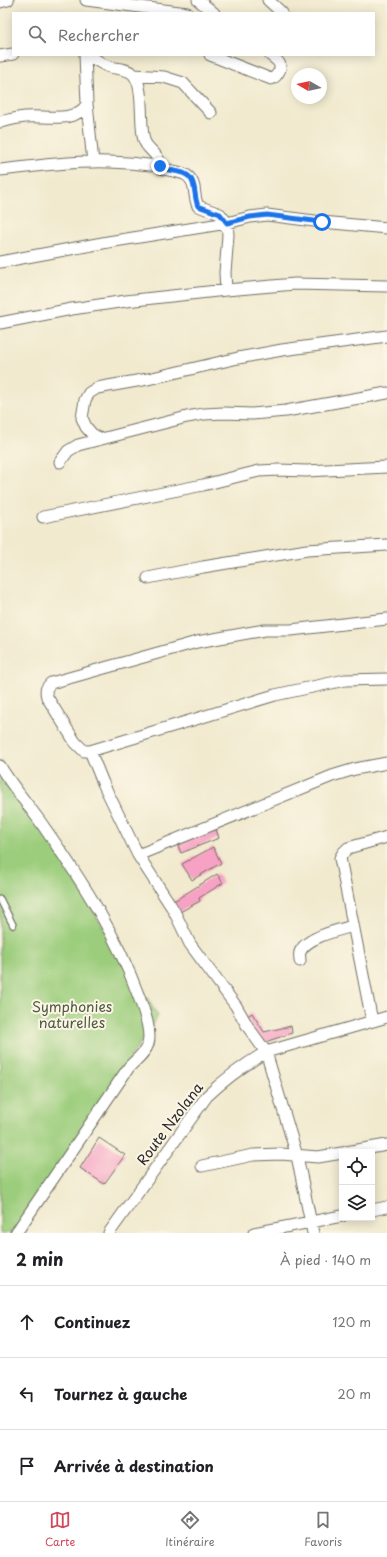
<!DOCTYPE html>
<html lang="fr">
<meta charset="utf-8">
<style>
body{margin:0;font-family:"Playpen Sans",sans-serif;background:#f6f6f6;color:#202124}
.controls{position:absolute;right:12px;bottom:12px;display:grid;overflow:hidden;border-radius:0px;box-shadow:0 2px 10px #0003}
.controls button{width:36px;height:36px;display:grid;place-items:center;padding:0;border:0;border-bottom:1px solid #e0e0e0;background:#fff;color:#202124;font:20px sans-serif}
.compass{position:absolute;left:291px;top:68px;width:36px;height:36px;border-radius:50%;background:#fff;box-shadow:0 2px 10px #0003;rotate:279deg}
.stop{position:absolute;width:12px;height:12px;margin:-9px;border:3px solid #1a73e8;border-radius:50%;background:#fff}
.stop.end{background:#1a73e8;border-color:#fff;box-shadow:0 1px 4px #0008}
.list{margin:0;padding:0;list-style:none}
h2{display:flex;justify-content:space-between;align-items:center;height:52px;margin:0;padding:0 16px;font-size:17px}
h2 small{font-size:13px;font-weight:400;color:#757577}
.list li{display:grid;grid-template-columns:26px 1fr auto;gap:12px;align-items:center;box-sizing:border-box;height:72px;padding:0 16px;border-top:1px solid #e0e0e0}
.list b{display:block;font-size:15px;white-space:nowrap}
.list em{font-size:13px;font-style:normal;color:#757577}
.icon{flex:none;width:22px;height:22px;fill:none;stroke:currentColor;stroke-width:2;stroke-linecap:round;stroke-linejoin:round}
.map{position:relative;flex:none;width:387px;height:1233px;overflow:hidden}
.search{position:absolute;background:#fff;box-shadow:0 2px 10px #0003;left:12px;right:12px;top:12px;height:44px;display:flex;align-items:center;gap:10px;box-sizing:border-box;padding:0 14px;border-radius:0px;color:#757577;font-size:15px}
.sheet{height:268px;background:#fff}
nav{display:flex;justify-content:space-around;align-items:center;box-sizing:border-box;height:56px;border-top:1px solid #e0e0e0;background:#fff;font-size:11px;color:#757577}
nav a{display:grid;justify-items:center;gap:2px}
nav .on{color:#d1495b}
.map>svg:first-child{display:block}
.green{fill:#9bcd7c;stroke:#637c54}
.building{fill:#f7a2c4}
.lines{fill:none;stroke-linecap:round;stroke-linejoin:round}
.lane-casing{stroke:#706e64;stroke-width:8}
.street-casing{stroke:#706e64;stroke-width:13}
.lane{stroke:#fff;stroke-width:5.5}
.street{stroke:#fff;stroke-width:11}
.route{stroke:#1a73e8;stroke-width:5}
.labels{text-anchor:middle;stroke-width:4;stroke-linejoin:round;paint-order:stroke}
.park-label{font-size:14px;fill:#4d5c43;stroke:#fcf5e5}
.street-label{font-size:14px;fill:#2b2b2b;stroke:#fcf5e5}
</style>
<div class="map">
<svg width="387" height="1233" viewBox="0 0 387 1233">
<rect width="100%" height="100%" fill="#fcf5e5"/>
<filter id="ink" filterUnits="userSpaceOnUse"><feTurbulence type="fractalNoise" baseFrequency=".025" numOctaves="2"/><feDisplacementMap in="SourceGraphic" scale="8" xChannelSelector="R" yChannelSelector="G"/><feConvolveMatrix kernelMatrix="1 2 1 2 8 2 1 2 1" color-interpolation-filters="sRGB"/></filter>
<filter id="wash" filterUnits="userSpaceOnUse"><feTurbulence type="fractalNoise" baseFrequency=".012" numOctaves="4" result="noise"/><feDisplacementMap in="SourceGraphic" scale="16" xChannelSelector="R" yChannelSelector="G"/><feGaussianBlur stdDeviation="0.9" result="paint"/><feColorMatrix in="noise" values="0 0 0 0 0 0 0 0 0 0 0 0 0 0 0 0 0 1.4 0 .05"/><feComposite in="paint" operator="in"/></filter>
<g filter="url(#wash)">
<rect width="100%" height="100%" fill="#f1eacf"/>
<path class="green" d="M0 760 158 1016 14 1233H0Z"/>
<g id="blocks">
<path class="building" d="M215 827 219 838 181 853 176 841Z
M213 847 221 863 192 880 182 864Z
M217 874 223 883 199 898 200 901 180 912 174 901Z
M252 1013 264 1032 291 1026 292 1033 262 1043 246 1017Z
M99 1138 125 1155 104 1184 80 1168Z"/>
</g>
</g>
<g filter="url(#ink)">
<use href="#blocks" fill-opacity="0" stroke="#706e64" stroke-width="1"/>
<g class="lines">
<defs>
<path id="lane" d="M0 899 13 925"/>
<path id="street" d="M86 0 187 13
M198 0 214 13
M268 0 282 13
M0 2 8 0
M88 55C95 59 100 63 107 66 115 69 127 68 133 74 145 86 139 124 144 140 146 147 153 151 157 157 160 160 159 164 161 168 176 173 190 170 194 187 195 194 195 200 198 206L220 214 227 223 228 235 225 273 226 290
M210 55 271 79C275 78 276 76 278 73 284 65 277 60 270 55
M0 56 13 54
M134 75 164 77 183 83 211 113
M87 104 93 162
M0 122C8 120 17 118 25 117 44 115 76 124 87 104L85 55
M0 170C31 167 61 162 92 162 115 161 137 164 160 166
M0 262 108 242 227 223 250 217 267 215 322 222 387 228
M0 323 72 309 126 301 226 290 295 284 387 286
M100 439 92 434 86 427 82 418 85 400 89 393 97 388 148 379 238 358 282 350 387 336
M60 462 68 451 78 445 187 417 204 414 224 413 252 414 286 411 387 393
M43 517 203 485 259 471 279 470 306 471 387 467
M148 578 203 567 307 550 387 545
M387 619 291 630H265L197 642 51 683C46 688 45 690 47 697L75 742 84 751H90L275 695 345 680 387 679
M90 751 103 783 138 855 173 909 190 944 236 1006 248 1027 266 1052 297 1156 313 1233
M0 766C13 788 32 809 46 830 84 884 116 934 139 997 143 1008 152 1031 148 1044 146 1052 135 1061 129 1067L16 1233
M138 855 332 776 355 769 387 763
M300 961C300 958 299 954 300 952 306 937 339 930 353 926
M372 1021 340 858 343 853 348 848 387 837
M346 1152 387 1145
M202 1166 253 1155 281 1154 318 1157 342 1153
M372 1210 387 1207
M109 1233 207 1096C225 1079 244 1065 266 1052L387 1017
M254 1233 342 1216"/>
</defs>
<use href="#lane" class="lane-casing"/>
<use href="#street" class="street-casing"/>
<use href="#lane" class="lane"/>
<use href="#street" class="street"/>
</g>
</g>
<g class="lines" filter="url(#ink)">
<path class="route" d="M160 166C168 173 185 169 191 179 196 186 194 197 198 206L220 214 227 223 250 217 267 215 322 222"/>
</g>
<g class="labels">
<g class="park-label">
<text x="72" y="1012">Symphonies<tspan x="72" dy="16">naturelles</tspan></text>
</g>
<g class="street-label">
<text transform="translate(170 1124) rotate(-53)" y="5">Route Nzolana</text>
</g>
</g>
</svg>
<div class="controls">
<button><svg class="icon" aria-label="locate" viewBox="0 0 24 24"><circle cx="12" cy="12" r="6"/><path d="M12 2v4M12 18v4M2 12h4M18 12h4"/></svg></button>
<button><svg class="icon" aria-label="layers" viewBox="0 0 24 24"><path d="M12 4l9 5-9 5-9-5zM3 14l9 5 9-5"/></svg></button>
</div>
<svg class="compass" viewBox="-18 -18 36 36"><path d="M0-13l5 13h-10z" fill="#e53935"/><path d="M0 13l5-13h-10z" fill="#757577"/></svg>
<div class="stop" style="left:322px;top:222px"></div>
<div class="stop end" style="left:160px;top:166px"></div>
<div class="search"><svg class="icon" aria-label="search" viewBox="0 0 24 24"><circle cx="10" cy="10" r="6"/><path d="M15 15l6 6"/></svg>Rechercher</div>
</div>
<section class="sheet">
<h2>2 min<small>À pied · 140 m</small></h2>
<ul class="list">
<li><svg class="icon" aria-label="ahead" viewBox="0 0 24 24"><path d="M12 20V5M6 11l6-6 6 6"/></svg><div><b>Continuez</b></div><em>120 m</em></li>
<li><svg class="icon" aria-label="left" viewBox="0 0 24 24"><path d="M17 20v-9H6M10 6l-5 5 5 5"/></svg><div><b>Tournez à gauche</b></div><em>20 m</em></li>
<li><svg class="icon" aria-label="arrive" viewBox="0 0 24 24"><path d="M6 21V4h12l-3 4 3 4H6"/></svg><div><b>Arrivée à destination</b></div></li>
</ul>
</section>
<nav>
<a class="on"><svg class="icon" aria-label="map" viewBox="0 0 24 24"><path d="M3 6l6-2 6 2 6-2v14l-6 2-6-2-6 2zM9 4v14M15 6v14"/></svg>Carte</a>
<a><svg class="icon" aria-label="directions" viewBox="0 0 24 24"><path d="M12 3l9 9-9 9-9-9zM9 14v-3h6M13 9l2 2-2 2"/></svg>Itinéraire</a>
<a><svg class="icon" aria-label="saved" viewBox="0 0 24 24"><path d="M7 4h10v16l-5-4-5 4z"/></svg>Favoris</a>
</nav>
